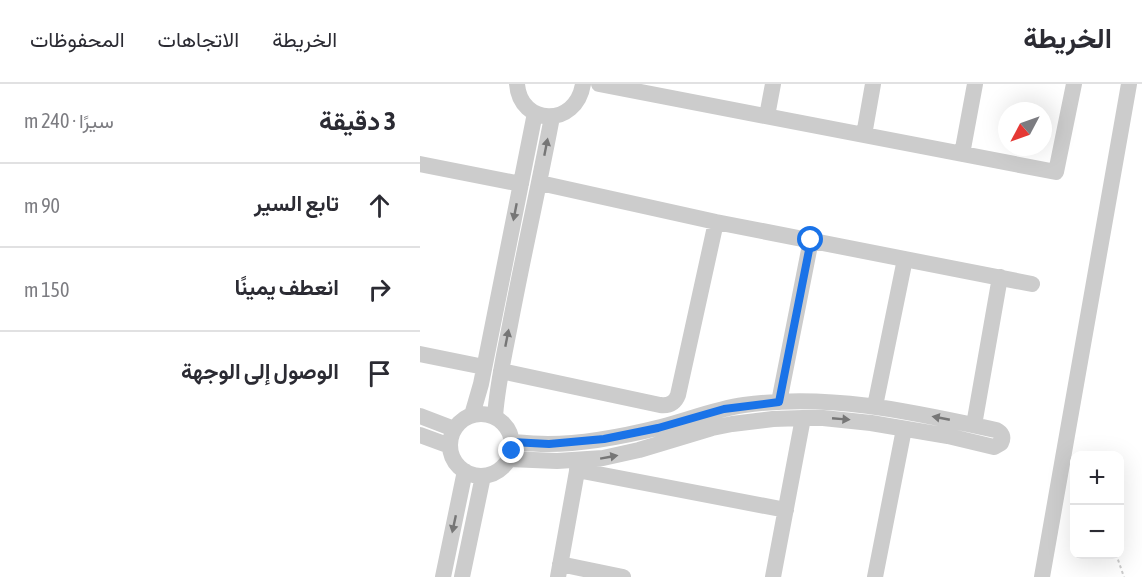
<!DOCTYPE html>
<html lang="ar">
<meta charset="utf-8">
<style>
body{margin:0;font-family:"Asap Condensed",Vazirmatn,sans-serif;background:#f7f7f7;color:#2b2b33;direction:rtl}
.controls{position:absolute;right:18px;bottom:18px;display:grid;overflow:hidden;border-radius:12px;box-shadow:0 6px 24px #0002}
.controls button{width:54px;height:54px;display:grid;place-items:center;padding:0;border:0;border-bottom:2px solid #e1e1e2;background:#fff;color:#2b2b33;font:30px sans-serif}
.compass{position:absolute;left:578px;top:18px;width:54px;height:54px;border-radius:50%;background:#fff;box-shadow:0 6px 24px #0002;rotate:229deg}
.stop{position:absolute;width:18px;height:18px;margin:-14px;border:4px solid #1a73e8;border-radius:50%;background:#fff}
.stop.end{background:#1a73e8;border-color:#fff;box-shadow:0 2px 6px #0008}
.list{margin:0;padding:0;list-style:none}
h2{display:flex;justify-content:space-between;align-items:center;height:78px;margin:0;padding:0 24px;font-size:26px}
h2 small{font-size:20px;font-weight:400;color:#7c7c81}
.list li{display:grid;grid-template-columns:39px 1fr auto;gap:18px;align-items:center;box-sizing:border-box;height:84px;padding:0 24px;border-top:2px solid #e1e1e2}
.list b{display:block;font-size:22px;white-space:nowrap}
.list em{font-size:20px;font-style:normal;color:#7c7c81}
.icon{flex:none;width:33px;height:33px;fill:none;stroke:currentColor;stroke-width:2;stroke-linecap:round;stroke-linejoin:round}
.map{position:relative;flex:none;width:722px;height:493px;overflow:hidden;direction:ltr}
header{display:flex;align-items:center;gap:36px;box-sizing:border-box;height:84px;padding:0 30px;background:#fff;border-bottom:2px solid #e1e1e2}
header strong{font-size:28px}
nav{display:flex;gap:33px;margin-inline-start:auto;font-size:21px}
main{display:flex}
aside{flex:1;background:#fff}
.map>svg:first-child{display:block}
.lines{fill:none;stroke-linecap:round;stroke-linejoin:round}
.path{stroke:#ccc;stroke-width:2;stroke-dasharray:3 3;stroke-linecap:butt}
.minor{stroke:#ccc;stroke-width:16}
.oneway{fill:#767676}
.route{stroke:#1a73e8;stroke-width:8}
</style>
<header>
<strong>الخريطة</strong>
<nav><a>الخريطة</a><a>الاتجاهات</a><a>المحفوظات</a></nav>
</header>
<main>
<div class="map">
<svg width="722" height="493" viewBox="0 0 722 493">
<rect width="100%" height="100%" fill="#fff"/>
<g class="lines">
<path class="path" d="M696 470 704 493"/>
<path class="minor" d="M97 0C100 42 156 44 163 0
M179 0 636 88 654 0
M347 32 353 0
M444 51 453 0
M542 70 555 0
M0 80 101 100
M120 99 296 138 612 200
M0 270 64 283
M81 287 240 321C249 322 255 319 258 311L296 138
M359 318 391 156
M455 322 485 175
M30 361a31 31 0 1 1 62 0a31 31 0 1 1-62 0Z
M52 331 61 300 115 29
M0 332 34 345
M75 333C77 302 84 272 90 241 103 172 119 102 132 33
M554 341 580 193
M0 351 30 362
M89 375 137 377 183 374 219 366 292 344 312 340 353 335 383 334H403L451 339 528 352 574 363 581 359C584 353 582 349 576 346 493 328 410 309 324 321 295 325 269 336 241 343 205 352 166 360 128 360 116 360 104 359 92 358
M157 386 366 426
M140 480 203 493
M23 493 45 387
M42 493 63 392
M138 493 159 376
M353 493 383 334
M455 493 484 345
M622 493 709 0"/>
</g>
<defs><path id="oneway-solid" d="M-6-.8H1V-3.2L6.5 0L1 3.2V.8H-6Z" transform="scale(1.5)"/></defs>
<g class="oneway">
<use href="#oneway-solid" transform="translate(126 63) rotate(-79)"/>
<use href="#oneway-solid" transform="translate(95 128) rotate(101)"/>
<use href="#oneway-solid" transform="translate(87 254) rotate(-79)"/>
<use href="#oneway-solid" transform="translate(521 334) rotate(-169)"/>
<use href="#oneway-solid" transform="translate(421 335) rotate(5)"/>
<use href="#oneway-solid" transform="translate(189 373) rotate(-10)"/>
<use href="#oneway-solid" transform="translate(34 440) rotate(102)"/>
</g>
<g class="lines">
<path class="route" d="M92 367V358L129 360 184 355 238 344 304 325 359 318 391 156"/>
</g>
</svg>
<div class="controls">
<button>+</button>
<button>−</button>
</div>
<svg class="compass" viewBox="-18 -18 36 36"><path d="M0-13l5 13h-10z" fill="#e53935"/><path d="M0 13l5-13h-10z" fill="#7c7c81"/></svg>
<div class="stop" style="left:391px;top:156px"></div>
<div class="stop end" style="left:92px;top:367px"></div>
</div>
<aside>
<h2>3 دقيقة<small>سيرًا · 240 m</small></h2>
<ul class="list">
<li><svg class="icon" aria-label="ahead" viewBox="0 0 24 24"><path d="M12 20V5M6 11l6-6 6 6"/></svg><div><b>تابع السير</b></div><em>90 m</em></li>
<li><svg class="icon" aria-label="right" viewBox="0 0 24 24"><path d="M7 20v-9h11M14 6l5 5-5 5"/></svg><div><b>انعطف يمينًا</b></div><em>150 m</em></li>
<li><svg class="icon" aria-label="arrive" viewBox="0 0 24 24"><path d="M6 21V4h12l-3 4 3 4H6"/></svg><div><b>الوصول إلى الوجهة</b></div></li>
</ul>
</aside>
</main>
